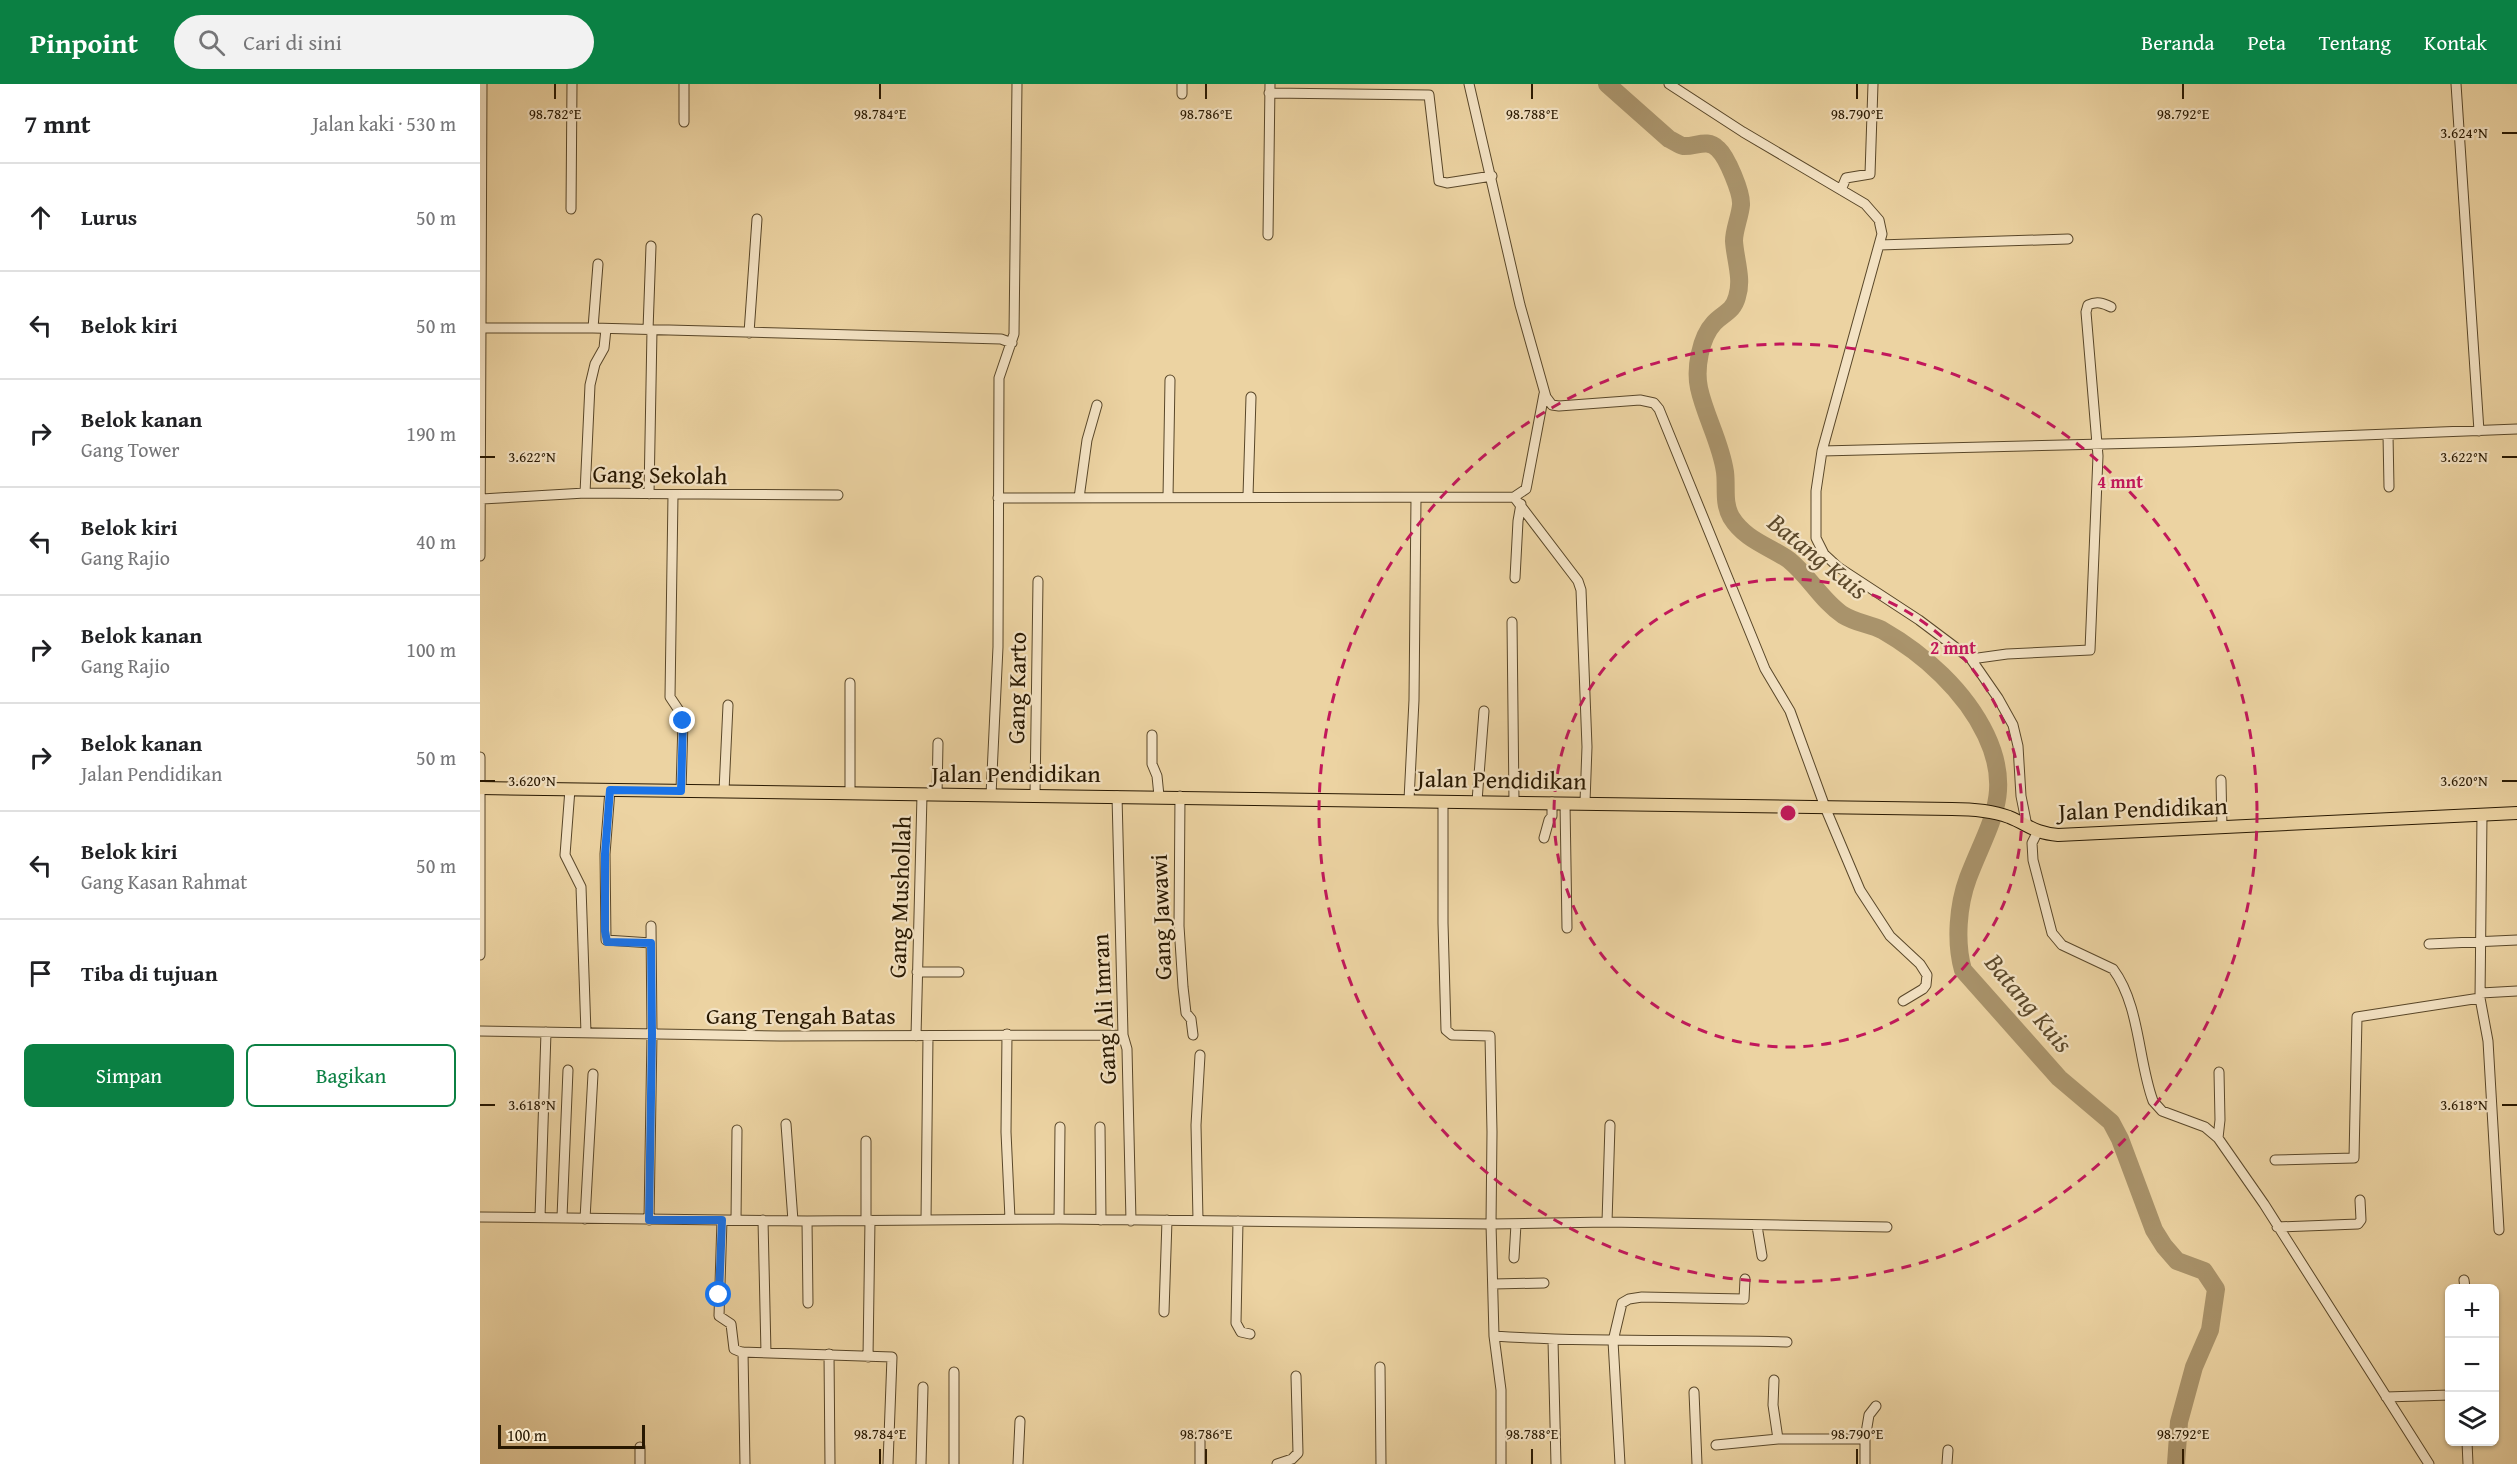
<!DOCTYPE html>
<html lang="id">
<meta charset="utf-8">
<style>
body{margin:0;font-family:"Gentium Book Plus",serif;background:#f2f2f2;color:#202124}
.controls{position:absolute;right:18px;bottom:18px;display:grid;overflow:hidden;border-radius:9px;box-shadow:0 2px 4px #0004}
.controls button{width:54px;height:54px;display:grid;place-items:center;padding:0;border:0;border-bottom:2px solid #e0e0e0;background:#fff;color:#202124;font:30px sans-serif}
.scale{position:absolute;left:18px;bottom:15px;width:147px;box-sizing:border-box;padding-left:6px;border:3px solid #281801;border-top:0;font-size:16px;line-height:21px;white-space:nowrap;color:#281801;-webkit-text-stroke:4px #f3e2c3;paint-order:stroke}
.stop{position:absolute;width:18px;height:18px;margin:-14px;border:4px solid #1a73e8;border-radius:50%;background:#fff}
.stop.end{background:#1a73e8;border-color:#fff;box-shadow:0 2px 6px #0008}
.list{margin:0;padding:0;list-style:none}
h2{display:flex;justify-content:space-between;align-items:center;height:78px;margin:0;padding:0 24px;font-size:26px}
h2 small{font-size:20px;font-weight:400;color:#757577}
.list li{display:grid;grid-template-columns:39px 1fr auto;gap:18px;align-items:center;box-sizing:border-box;height:108px;padding:0 24px;border-top:2px solid #e0e0e0}
.list b{display:block;font-size:22px;white-space:nowrap}
.list p{margin:0;font-size:20px;white-space:nowrap;color:#757577}
.list em{font-size:20px;font-style:normal;color:#757577}
.actions{display:flex;gap:12px;padding:18px 24px}
.actions a{flex:1;padding:14px 0;border:2px solid #0b8043;border-radius:9px;text-align:center;font-size:21px;color:#0b8043}
.actions .main{background:#0b8043;color:#fff}
.icon{flex:none;width:33px;height:33px;fill:none;stroke:currentColor;stroke-width:2;stroke-linecap:round;stroke-linejoin:round}
.map{position:relative;flex:none;width:2037px;height:1380px;overflow:hidden}
header{display:flex;align-items:center;gap:36px;box-sizing:border-box;height:84px;padding:0 30px;background:#0b8043;color:#fff}
header strong{font-size:28px}
nav{display:flex;gap:33px;margin-inline-start:auto;font-size:21px}
.search{width:420px;height:54px;background:#f2f2f2;display:flex;align-items:center;gap:15px;box-sizing:border-box;padding:0 21px;border-radius:33px;color:#757577;font-size:22px}
main{display:flex}
aside{flex:1;background:#fff}
.map>svg:first-child{display:block}
.lines{fill:none;stroke-linecap:round;stroke-linejoin:round}
.river{stroke:#a9936b;stroke-width:18}
.minor-casing{stroke:#594729;stroke-width:11}
.major-casing{stroke:#281801;stroke-width:14}
.minor{stroke:#f3e2c3;stroke-width:9}
.major{stroke:#ecd3a2;stroke-width:12}
.route{stroke:#1a73e8;stroke-width:8}
.ticks{fill:none;stroke:#281801;stroke-width:2}
.ring{fill:none;stroke:#c2185b;stroke-width:3;stroke-dasharray:10 8}
.labels{text-anchor:middle;stroke-width:4.5;stroke-linejoin:round;paint-order:stroke}
.street-label{font-size:24px;fill:#281801;stroke:#f3e2c3}
.water-label{font-size:26px;font-style:italic;fill:#5c492b;stroke:#f3e2c3}
.ticks-label{font-size:15px;text-anchor:middle;fill:#281801;stroke:#f3e2c3;stroke-width:4.5;stroke-linejoin:round;paint-order:stroke}
.centre{fill:#c2185b;stroke:#f3e2c3;stroke-width:3}
.ring-label{font-size:18px;text-anchor:middle;font-weight:bold;fill:#c2185b;stroke:#f3e2c3;stroke-width:4.5;stroke-linejoin:round;paint-order:stroke}
</style>
<header>
<strong>Pinpoint</strong>
<div class="search"><svg class="icon" aria-label="search" viewBox="0 0 24 24"><circle cx="10" cy="10" r="6"/><path d="M15 15l6 6"/></svg>Cari di sini</div>
<nav><a>Beranda</a><a>Peta</a><a>Tentang</a><a>Kontak</a></nav>
</header>
<main>
<aside>
<h2>7 mnt<small>Jalan kaki · 530 m</small></h2>
<ul class="list">
<li><svg class="icon" aria-label="ahead" viewBox="0 0 24 24"><path d="M12 20V5M6 11l6-6 6 6"/></svg><div><b>Lurus</b></div><em>50 m</em></li>
<li><svg class="icon" aria-label="left" viewBox="0 0 24 24"><path d="M17 20v-9H6M10 6l-5 5 5 5"/></svg><div><b>Belok kiri</b></div><em>50 m</em></li>
<li><svg class="icon" aria-label="right" viewBox="0 0 24 24"><path d="M7 20v-9h11M14 6l5 5-5 5"/></svg><div><b>Belok kanan</b><p>Gang Tower</p></div><em>190 m</em></li>
<li><svg class="icon" aria-label="left" viewBox="0 0 24 24"><path d="M17 20v-9H6M10 6l-5 5 5 5"/></svg><div><b>Belok kiri</b><p>Gang Rajio</p></div><em>40 m</em></li>
<li><svg class="icon" aria-label="right" viewBox="0 0 24 24"><path d="M7 20v-9h11M14 6l5 5-5 5"/></svg><div><b>Belok kanan</b><p>Gang Rajio</p></div><em>100 m</em></li>
<li><svg class="icon" aria-label="right" viewBox="0 0 24 24"><path d="M7 20v-9h11M14 6l5 5-5 5"/></svg><div><b>Belok kanan</b><p>Jalan Pendidikan</p></div><em>50 m</em></li>
<li><svg class="icon" aria-label="left" viewBox="0 0 24 24"><path d="M17 20v-9H6M10 6l-5 5 5 5"/></svg><div><b>Belok kiri</b><p>Gang Kasan Rahmat</p></div><em>50 m</em></li>
<li><svg class="icon" aria-label="arrive" viewBox="0 0 24 24"><path d="M6 21V4h12l-3 4 3 4H6"/></svg><div><b>Tiba di tujuan</b></div></li>
</ul>
<div class="actions"><a class="main">Simpan</a><a>Bagikan</a></div>
</aside>
<div class="map">
<svg width="2037" height="1380" viewBox="0 0 2037 1380">
<rect width="100%" height="100%" fill="#ecd3a2"/>
<filter id="stains"><feTurbulence type="fractalNoise" baseFrequency=".00333" numOctaves="4"/><feColorMatrix values="0 0 0 0 .2 0 0 0 0 .09 0 0 0 0 .02 0 0 0 .5 -.17"/></filter>
<radialGradient id="worn" r=".72"><stop offset=".6" stop-color="#630" stop-opacity="0"/><stop offset="1" stop-color="#630" stop-opacity=".3"/></radialGradient>
<g class="lines">
<path class="river" d="M1127 0 1189 55C1194 57 1198 61 1203 62 1216 63 1227 54 1238 65 1247 73 1262 109 1261 121 1260 133 1254 145 1254 157 1255 175 1263 195 1257 213 1253 228 1243 229 1234 239 1220 254 1215 285 1219 304 1225 332 1241 359 1245 388 1247 404 1243 418 1251 433 1265 456 1289 462 1309 476 1329 492 1342 517 1363 531 1376 539 1389 540 1402 546 1444 570 1485 607 1506 651 1534 710 1508 741 1488 794 1478 821 1475 858 1483 886L1579 994 1631 1038 1640 1055 1674 1146 1684 1162 1697 1177 1724 1187 1736 1205 1730 1246 1714 1283 1699 1338 1696 1380"/>
<defs>
<path id="minor" d="M989 0 1040 221 1066 313 1072 321 1079 322 1160 316 1174 319 1179 325 1285 585 1310 627 1345 723 1380 806 1410 852 1440 880 1447 891 1446 901 1443 905 1423 917
M1189 0 1263 48 1385 120 1399 136 1402 150 1342 367 1336 407V454L1344 470 1358 483 1439 536 1491 575 1518 614 1533 641 1538 662 1541 712 1547 742
M1976 0 1999 347
M789 9 949 11 959 97 967 99 1012 92
M702 10V0
M204 38V0
M1361 106 1366 94 1390 90 1393 0
M91 125 92 0
M788 151 790 0
M1399 161 1588 155
M2 244H113L521 255 532 259
M113 244 118 180
M168 246 171 162
M269 249 277 135
M1908 351 1909 403
M1342 367 1704 358 2037 345
M105 409 110 301 115 280 124 264 126 245
M169 410 172 246
M193 411 190 613 200 628 203 637 201 707
M768 412 771 313
M688 413 690 296
M1034 413 1098 497 1101 506 1107 663 1105 718
M518 414 1034 413 1046 405 1047 400 1064 310
M599 414 607 356 617 321
M2 415 105 409 358 411
M0 472 2 0
M1035 494 1038 437 1041 420
M1032 538 1034 718
M1491 575 1527 570 1610 566 1618 372 1606 228 1608 221C1617 217 1623 219 1631 223
M370 599V709
M672 651V680L677 692 679 712
M0 673V871
M1741 696 1742 744
M90 705 85 771 101 803 106 949
M130 706 125 770 126 856 171 859
M244 707 248 621
M457 711 458 659
M511 711 518 563 519 294 534 250 537 0
M555 711 558 497
M637 712 643 951 647 965 651 1137
M700 712 699 842 703 903 706 929 711 935 713 951
M929 716 934 616 936 414
M963 717V839L966 946 972 951 1010 952 1012 1048 1011 1140 1014 1252 1021 1306V1380
M997 717 1004 627
M1085 719 1087 844
M2002 731 2000 914 2008 957 2019 1146
M1557 749 1552 759 1553 776 1572 849 1582 861 1633 885C1660 921 1658 977 1673 1017L1682 1027 1725 1043 1738 1054 1784 1120 1949 1380
M1064 754 1069 736 1072 732V718
M1949 860 2037 856
M437 888H479
M2001 909 2037 907
M0 947 300 952 643 951
M527 950 526 1048 530 1135
M436 952 442 711
M306 1040 313 1137
M620 1043 621 1136
M1738 1054 1740 1036 1739 988
M386 1057V1136
M1795 1076 1874 1074 1877 933 2000 914
M0 1133 327 1137 579 1135 1011 1140 1127 1138 1407 1143
M60 1133 66 948
M82 1133 88 986
M105 1135 113 990
M579 1135 580 1043
M169 1136 172 950 171 842
M242 1136 239 1232 251 1240 254 1265 261 1268 412 1273 408 1380
M256 1136 257 1046
M283 1136 286 1269
M446 1136 448 952
M718 1136 716 1041 720 971
M327 1137 328 1219
M758 1137 756 1239 761 1248 770 1250
M1127 1138 1130 1041
M1277 1142 1282 1172
M1797 1143 1878 1140 1881 1136 1880 1116
M1034 1174 1036 1140
M1984 1196 1985 1204
M1013 1200 1064 1199
M684 1228 687 1136
M1014 1252C1112 1259 1209 1255 1307 1258
M1073 1256 1076 1380
M263 1268 265 1380
M349 1270 350 1380
M388 1273 390 1136
M900 1283 901 1380
M1294 1296 1293 1321 1298 1355H1385V1380
M1214 1308 1217 1380
M1906 1313 1970 1311
M720 1351V1380
M1385 1355 1389 1331 1396 1322
M1987 1358 1988 1380
M1236 1361 1298 1355
M160 1380V1363
M441 1380 443 1303
M474 1380V1288
M538 1380 540 1337
M797 1380 812 1375 818 1369 816 1292
M1140 1380 1133 1257 1142 1219 1149 1215 1162 1213 1264 1215 1265 1195
M1467 1380 1468 1366"/>
<path id="major" d="M0 704 1472 725C1491 725 1510 726 1529 733 1549 741 1554 749 1578 751L2037 729"/>
</defs>
<use href="#minor" class="minor-casing"/>
<use href="#major" class="major-casing"/>
<use href="#minor" class="minor"/>
<use href="#major" class="major"/>
</g>
<g class="lines">
<path class="route" d="M203 637 201 707 130 706 125 770V847L127 858 171 859 172 950 169 1136H242L239 1211"/>
</g>
<path class="ticks" d="M75 0V15M400 0V15M726 0V15M1052 0V15M1377 0V15M1703 0V15M2022 49H2037M0 373H15M2022 373H2037M0 697H15M2022 697H2037M0 1021H15M2022 1021H2037M400 1365V1380M726 1365V1380M1052 1365V1380M1377 1365V1380M1703 1365V1380"/>
<g class="ring">
<circle cx="1308" cy="729" r="234"/>
<circle cx="1308" cy="729" r="469"/>
</g>
<g class="labels">
<g class="street-label">
<text transform="translate(180 391) rotate(1)" y="8">Gang Sekolah</text>
<text transform="translate(537 604) rotate(-89)" y="8">Gang Karto</text>
<text x="536" y="698">Jalan Pendidikan</text>
<text transform="translate(1022 696) rotate(1)" y="8">Jalan Pendidikan</text>
<text transform="translate(1663 725) rotate(-2)" y="8">Jalan Pendidikan</text>
<text transform="translate(420 813) rotate(-88)" y="8">Gang Mushollah</text>
<text transform="translate(681 833) rotate(-92)" y="8">Gang Jawawi</text>
<text transform="translate(624 925) rotate(-93)" y="8">Gang Ali Imran</text>
<text x="321" y="940">Gang Tengah Batas</text>
</g>
<g class="water-label">
<text transform="translate(1338 472) rotate(39)" y="9">Batang Kuis</text>
<text transform="translate(1549 919) rotate(50)" y="9">Batang Kuis</text>
</g>
</g>
<g class="ticks-label">
<text x="75" y="35">98.782°E</text>
<text x="400" y="35">98.784°E</text>
<text x="726" y="35">98.786°E</text>
<text x="1052" y="35">98.788°E</text>
<text x="1377" y="35">98.790°E</text>
<text x="1703" y="35">98.792°E</text>
<text x="1984" y="54">3.624°N</text>
<text x="52" y="378">3.622°N</text>
<text x="1984" y="378">3.622°N</text>
<text x="52" y="702">3.620°N</text>
<text x="1984" y="702">3.620°N</text>
<text x="52" y="1026">3.618°N</text>
<text x="1984" y="1026">3.618°N</text>
<text x="400" y="1355">98.784°E</text>
<text x="726" y="1355">98.786°E</text>
<text x="1052" y="1355">98.788°E</text>
<text x="1377" y="1355">98.790°E</text>
<text x="1703" y="1355">98.792°E</text>
</g>
<circle cx="1308" cy="729" r="9" class="centre"/>
<g class="ring-label">
<text x="1640" y="404">4 mnt</text>
<text x="1473" y="570">2 mnt</text>
</g>
<rect width="100%" height="100%" filter="url(#stains)"/>
<rect width="100%" height="100%" fill="url(#worn)"/>
</svg>
<div class="controls">
<button>+</button>
<button>−</button>
<button><svg class="icon" aria-label="layers" viewBox="0 0 24 24"><path d="M12 4l9 5-9 5-9-5zM3 14l9 5 9-5"/></svg></button>
</div>
<div class="scale">100 m</div>
<div class="stop" style="left:239px;top:1211px"></div>
<div class="stop end" style="left:203px;top:637px"></div>
</div>
</main>
